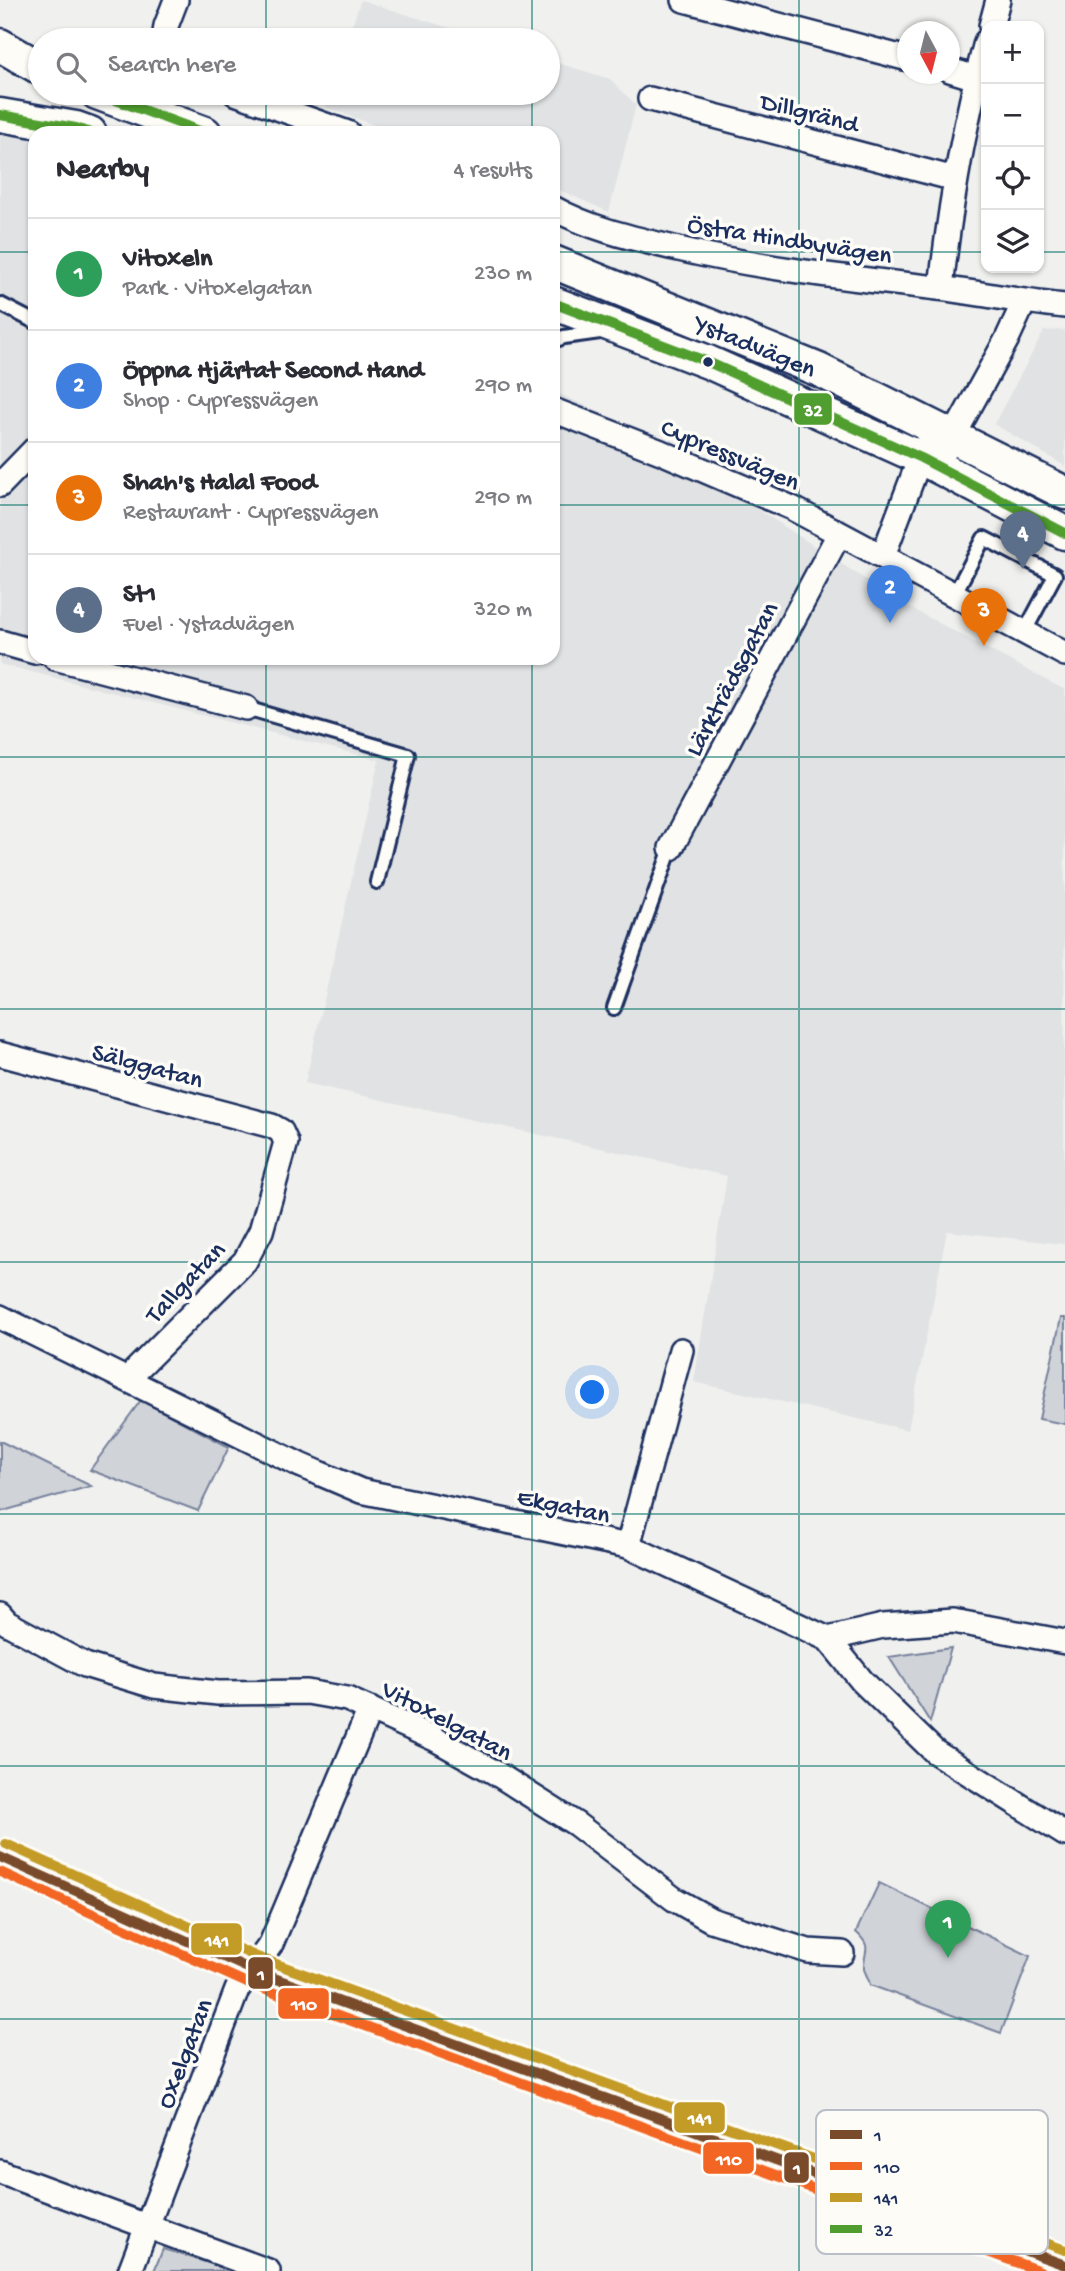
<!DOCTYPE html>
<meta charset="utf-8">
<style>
body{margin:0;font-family:"Gochi Hand",sans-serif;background:#f7f7f7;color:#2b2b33}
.controls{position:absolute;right:21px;top:21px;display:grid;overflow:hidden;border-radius:14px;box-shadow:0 2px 5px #0004}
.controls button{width:63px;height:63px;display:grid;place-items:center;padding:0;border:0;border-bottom:2px solid #e1e1e2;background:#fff;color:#2b2b33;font:35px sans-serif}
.compass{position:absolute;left:897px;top:21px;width:63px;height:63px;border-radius:50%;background:#fff;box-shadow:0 2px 5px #0004;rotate:173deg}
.you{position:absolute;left:593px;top:1393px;width:24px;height:24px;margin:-18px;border:5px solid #fff;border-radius:50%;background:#1a73e8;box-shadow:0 0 0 10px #1a73e833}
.badge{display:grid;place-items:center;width:46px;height:46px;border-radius:50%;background:#c8321e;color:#fff;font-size:23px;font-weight:700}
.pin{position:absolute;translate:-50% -58px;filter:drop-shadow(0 2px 4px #0008)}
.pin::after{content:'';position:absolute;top:37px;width:24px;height:21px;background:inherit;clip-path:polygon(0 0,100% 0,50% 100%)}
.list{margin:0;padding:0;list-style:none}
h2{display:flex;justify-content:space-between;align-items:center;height:91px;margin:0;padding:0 28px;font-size:30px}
h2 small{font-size:23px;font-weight:400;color:#7c7c81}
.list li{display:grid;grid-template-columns:46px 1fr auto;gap:21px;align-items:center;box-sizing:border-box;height:112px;padding:0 28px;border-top:2px solid #e1e1e2}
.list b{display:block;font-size:26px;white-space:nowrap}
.list p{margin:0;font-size:23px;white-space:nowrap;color:#7c7c81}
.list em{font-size:23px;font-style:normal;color:#7c7c81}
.icon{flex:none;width:38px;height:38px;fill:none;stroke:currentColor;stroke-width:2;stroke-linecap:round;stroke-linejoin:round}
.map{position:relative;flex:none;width:1065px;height:2271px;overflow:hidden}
.search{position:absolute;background:#fff;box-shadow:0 2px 5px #0004;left:28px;top:28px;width:532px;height:77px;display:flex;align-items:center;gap:18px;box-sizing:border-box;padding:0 24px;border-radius:38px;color:#7c7c81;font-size:26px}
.panel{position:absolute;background:#fff;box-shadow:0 2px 5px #0004;left:28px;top:126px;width:532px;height:539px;border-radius:21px}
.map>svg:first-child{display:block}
.built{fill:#e0e2e3}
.green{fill:#d0d3d8;stroke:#76819b;stroke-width:2}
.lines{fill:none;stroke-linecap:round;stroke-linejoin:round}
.service-casing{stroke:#1b2f5e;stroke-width:18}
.minor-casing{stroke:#1b2f5e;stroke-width:28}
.tertiary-casing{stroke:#1b2f5e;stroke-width:33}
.secondary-casing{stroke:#1b2f5e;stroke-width:37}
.service{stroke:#fdfcf7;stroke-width:12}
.minor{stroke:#fdfcf7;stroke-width:23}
.tertiary{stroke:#fdfcf7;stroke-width:28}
.secondary{stroke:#fdfcf7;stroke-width:32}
.bus-1-casing{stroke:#fdfcf7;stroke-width:16}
.bus-2-casing{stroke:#fdfcf7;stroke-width:16}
.bus-3-casing{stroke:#fdfcf7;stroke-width:16}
.bus-4-casing{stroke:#fdfcf7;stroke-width:16}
.bus-1{stroke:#7a4b2a;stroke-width:10}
.bus-2{stroke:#f26522;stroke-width:10}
.bus-3{stroke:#c39b27;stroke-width:10}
.bus-4{stroke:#509e2f;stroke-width:10}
.grid{fill:none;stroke:#0f766e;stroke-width:2;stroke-opacity:0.55}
.bus-dot{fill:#1b2f5e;stroke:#fdfcf7;stroke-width:2.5}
.labels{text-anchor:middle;stroke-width:7;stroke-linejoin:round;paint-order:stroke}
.street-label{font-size:26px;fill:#1b2f5e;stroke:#fdfcf7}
.key{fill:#fdfcf7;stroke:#b9bec9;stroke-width:2}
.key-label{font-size:19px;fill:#1b2f5e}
.line-badge{stroke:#fdfcf7;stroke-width:2.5}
.badge-label{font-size:19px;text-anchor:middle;font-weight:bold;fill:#fff}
</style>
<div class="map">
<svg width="1065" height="2271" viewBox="0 0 1065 2271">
<rect width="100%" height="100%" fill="#f0f0ee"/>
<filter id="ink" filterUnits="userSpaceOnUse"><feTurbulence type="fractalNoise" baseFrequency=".0143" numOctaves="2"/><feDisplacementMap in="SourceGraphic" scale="14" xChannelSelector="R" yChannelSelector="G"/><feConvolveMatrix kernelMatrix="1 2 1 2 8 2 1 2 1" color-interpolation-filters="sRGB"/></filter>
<g filter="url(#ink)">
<path class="built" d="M361 0 487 40H347Z
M548 60 610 79 636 105 609 212 553 187V133H396L325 107 330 93H548Z
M0 128 35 133V658H553V391L630 426 903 604 1065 690 1064 1244 947 1231 908 1430 694 1382 727 1176 305 1083 379 760 0 664Z
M1065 330V466L994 424 1044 331Z"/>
<path class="green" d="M1061 1318H1065V1424L1039 1419Z
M141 1400 229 1447 198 1511 90 1470Z
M0 1441 91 1486 0 1512Z
M951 1648 930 1722 889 1657Z
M879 1883 1030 1956 1001 2033 870 1985C869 1979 865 1973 864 1969 863 1950 874 1949 856 1932Z
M163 2249 235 2271H154Z"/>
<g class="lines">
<defs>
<path id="service" d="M0 304 35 322
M553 341 564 337 600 332
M954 595 984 538 1055 575 1024 633
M246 708 408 755 377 882
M614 1008 671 848"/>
<path id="minor" d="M684 0 908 59
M991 26 998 0
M164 40 166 26 176 0
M950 70 976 78
M235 93 348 133
M650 99 955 179
M553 208C591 229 632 238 674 248 763 269 848 278 938 288 981 293 1022 302 1065 306
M941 288C950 205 964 123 986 42
M553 410 661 452 792 508 1065 654
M947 448 1007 339 1024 302
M0 485 35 449
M883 556 914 474 935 427
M0 642 35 652
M55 658 246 708
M671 848 839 534
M0 1054 272 1126 281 1131 286 1142 261 1231 245 1261 127 1379
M0 1317 300 1465 361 1491 628 1546 828 1639 862 1681 935 1752 1065 1834
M628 1546 681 1350
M0 1615 7 1623 85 1665 154 1686 218 1693 307 1692 347 1699 435 1739 494 1772 576 1824 674 1899 711 1920 808 1951 842 1953
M828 1639 883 1626 953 1621 1065 1642
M0 2172 268 2271
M130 2271 237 1990 271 1944 370 1709"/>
<path id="tertiary" d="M0 1857 252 1970 1065 2265"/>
<g id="secondary">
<path d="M0 45 40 68"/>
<path d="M97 93 205 133"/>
<path d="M0 115 76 128 90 133"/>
<path id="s1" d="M553 262 819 370 1065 493"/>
<path d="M553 303 708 362 921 458 1065 533"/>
</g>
</defs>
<use href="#service" class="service-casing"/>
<use href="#minor" class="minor-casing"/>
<use href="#tertiary" class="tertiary-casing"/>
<use href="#secondary" class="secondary-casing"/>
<use href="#service" class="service"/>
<use href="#minor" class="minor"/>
<use href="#tertiary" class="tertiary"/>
<use href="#secondary" class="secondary"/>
<defs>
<path id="bus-1" d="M0 1857 252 1970 1065 2265"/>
<path id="bus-2" d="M0 1872 247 1983 1040 2271"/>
<path id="bus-3" d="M6 1844 257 1957 1065 2250"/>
<path id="bus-4" d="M97 93 205 133
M0 115 76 128 90 133
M553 303 708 362 921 458 1065 533"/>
</defs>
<use href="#bus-1" class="bus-1-casing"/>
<use href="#bus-2" class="bus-2-casing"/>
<use href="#bus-3" class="bus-3-casing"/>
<use href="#bus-4" class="bus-4-casing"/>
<use href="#bus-1" class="bus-1"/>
<use href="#bus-2" class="bus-2"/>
<use href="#bus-3" class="bus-3"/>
<use href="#bus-4" class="bus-4"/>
</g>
</g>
<path class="grid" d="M266 0V40M532 0V40M799 0V2271M266 93V133M532 93V133M0 252H35M553 252H986M1039 252H1065M0 505H35M553 505H1065M266 658V2271M532 658V2271M0 757H1065M0 1009H1065M0 1262H1065M0 1514H1065M0 1766H1065M0 2019H1065"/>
<circle class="bus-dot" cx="708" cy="362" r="6"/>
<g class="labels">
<g class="street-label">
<text transform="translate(810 111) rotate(14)" y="9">Dillgränd</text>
<text transform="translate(790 238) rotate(9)" y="9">Östra Hindbyvägen</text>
<text dy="9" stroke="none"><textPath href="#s1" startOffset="219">Ystadvägen</textPath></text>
<text transform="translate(731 453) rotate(23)" y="9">Cypressvägen</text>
<text transform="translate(730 678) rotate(-62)" y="9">Lärkträdsgatan</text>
<text transform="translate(148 1064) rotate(15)" y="9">Sälggatan</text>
<text transform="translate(184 1281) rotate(-46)" y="9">Tallgatan</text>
<text transform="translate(564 1504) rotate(12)" y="9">Ekgatan</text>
<text transform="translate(448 1719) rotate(28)" y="9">Vitoxelgatan</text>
<text transform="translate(183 2053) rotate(-69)" y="9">Oxelgatan</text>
</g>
</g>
<rect x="816" y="2110" width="232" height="144" rx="10" class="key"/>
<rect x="830" y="2130" width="32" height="9" fill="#7a4b2a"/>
<rect x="830" y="2162" width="32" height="8" fill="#f26522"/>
<rect x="830" y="2193" width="32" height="9" fill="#c39b27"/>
<rect x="830" y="2225" width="32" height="8" fill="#509e2f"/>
<g class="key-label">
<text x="874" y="2141">1</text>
<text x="874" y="2173">110</text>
<text x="874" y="2204">141</text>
<text x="874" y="2236">32</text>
</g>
<g class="line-badge">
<rect x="793" y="392" width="40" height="34" rx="7" fill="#509e2f"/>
<rect x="190" y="1922" width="53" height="34" rx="7" fill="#c39b27"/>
<rect x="247" y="1956" width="27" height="34" rx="7" fill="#7a4b2a"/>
<rect x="277" y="1987" width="53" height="33" rx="7" fill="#f26522"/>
<rect x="673" y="2101" width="53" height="33" rx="7" fill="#c39b27"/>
<rect x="702" y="2141" width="53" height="34" rx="7" fill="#f26522"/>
<rect x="783" y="2151" width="27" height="33" rx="7" fill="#7a4b2a"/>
</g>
<g class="badge-label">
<text x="813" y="416">32</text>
<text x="217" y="1946">141</text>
<text x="261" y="1980">1</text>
<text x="304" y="2010">110</text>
<text x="700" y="2124">141</text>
<text x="729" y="2165">110</text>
<text x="797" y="2174">1</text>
</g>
</svg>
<div class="controls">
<button>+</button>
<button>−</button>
<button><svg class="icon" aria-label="locate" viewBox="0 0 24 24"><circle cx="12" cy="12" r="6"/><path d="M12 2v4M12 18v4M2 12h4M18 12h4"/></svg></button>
<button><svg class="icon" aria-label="layers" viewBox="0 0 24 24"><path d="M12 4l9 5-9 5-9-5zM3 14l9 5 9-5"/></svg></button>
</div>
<svg class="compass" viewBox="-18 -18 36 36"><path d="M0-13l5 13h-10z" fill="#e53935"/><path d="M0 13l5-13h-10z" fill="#7c7c81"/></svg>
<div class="you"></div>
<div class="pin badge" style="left:948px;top:1958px;background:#2e9e5b">1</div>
<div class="pin badge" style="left:890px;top:623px;background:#3f7fe0">2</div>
<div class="pin badge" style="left:984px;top:646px;background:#e8710a">3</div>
<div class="pin badge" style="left:1023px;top:569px;background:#5c6f8a">4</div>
<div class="search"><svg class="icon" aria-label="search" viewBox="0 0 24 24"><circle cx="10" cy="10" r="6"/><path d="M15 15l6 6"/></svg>Search here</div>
<section class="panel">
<h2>Nearby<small>4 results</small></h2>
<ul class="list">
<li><span class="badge" style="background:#2e9e5b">1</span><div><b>Vitoxeln</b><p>Park · Vitoxelgatan</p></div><em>230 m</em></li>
<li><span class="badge" style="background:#3f7fe0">2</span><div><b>Öppna Hjärtat Second Hand</b><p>Shop · Cypressvägen</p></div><em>290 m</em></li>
<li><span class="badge" style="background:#e8710a">3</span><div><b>Shah's Halal Food</b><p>Restaurant · Cypressvägen</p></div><em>290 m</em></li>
<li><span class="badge" style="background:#5c6f8a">4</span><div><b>St1</b><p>Fuel · Ystadvägen</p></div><em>320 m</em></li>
</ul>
</section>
</div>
